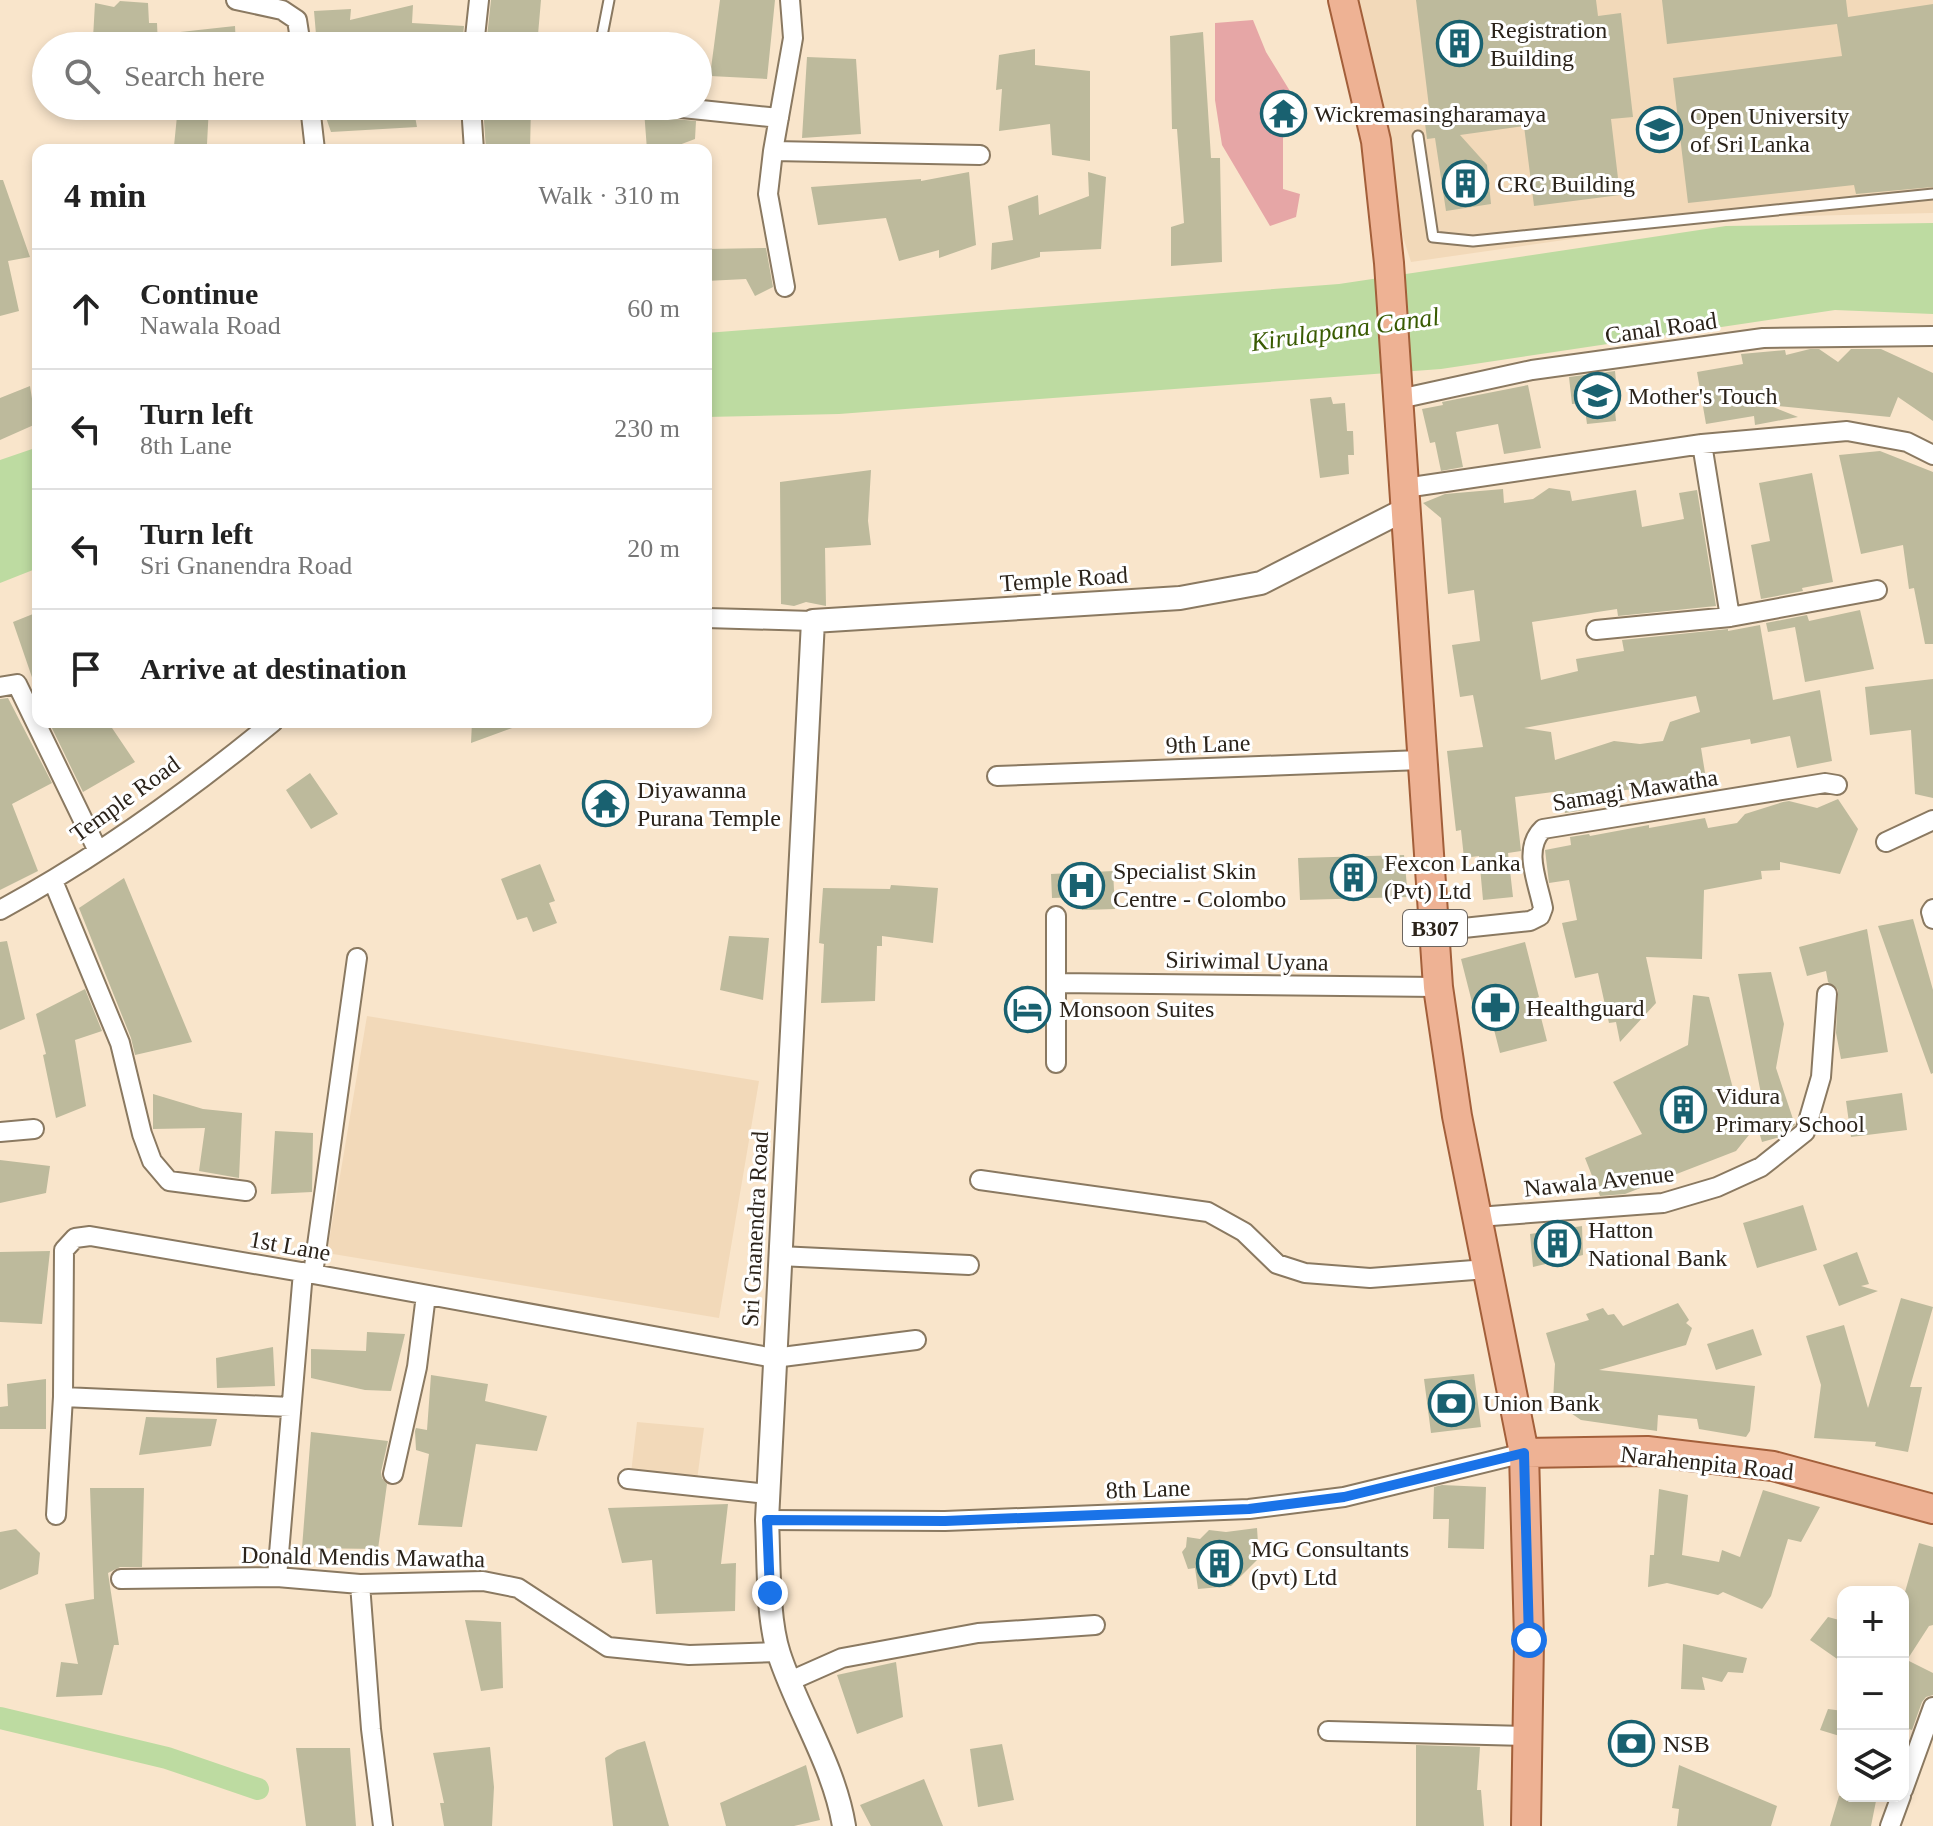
<!DOCTYPE html>
<meta charset="utf-8">
<style>
body{margin:0;font-family:Georgia,serif;background:#f2f2f2;color:#222}
.controls{position:absolute;right:24px;bottom:24px;display:grid;overflow:hidden;border-radius:16px;box-shadow:0 4px 12px #0003}
.controls button{width:72px;height:72px;display:grid;place-items:center;padding:0;border:0;border-bottom:2px solid #e0e0e0;background:#fff;color:#222;font:40px sans-serif}
.stop{position:absolute;width:24px;height:24px;margin:-18px;border:6px solid #1a73e8;border-radius:50%;background:#fff}
.stop.end{background:#1a73e8;border-color:#fff;box-shadow:0 2px 8px #0008}
.list{margin:0;padding:0;list-style:none}
h2{display:flex;justify-content:space-between;align-items:center;height:104px;margin:0;padding:0 32px;font-size:34px}
h2 small{font-size:26px;font-weight:400;color:#767676}
.list li{display:grid;grid-template-columns:52px 1fr auto;gap:24px;align-items:center;box-sizing:border-box;height:120px;padding:0 32px;border-top:2px solid #e0e0e0}
.list b{display:block;font-size:30px;white-space:nowrap}
.list p{margin:0;font-size:26px;white-space:nowrap;color:#767676}
.list em{font-size:26px;font-style:normal;color:#767676}
.icon{flex:none;width:44px;height:44px;fill:none;stroke:currentColor;stroke-width:2;stroke-linecap:round;stroke-linejoin:round}
.map{position:relative;flex:none;width:1933px;height:1826px;overflow:hidden}
.search{position:absolute;background:#fff;box-shadow:0 4px 12px #0003;left:32px;top:32px;width:680px;height:88px;display:flex;align-items:center;gap:20px;box-sizing:border-box;padding:0 28px;border-radius:44px;color:#767676;font-size:30px}
.panel{position:absolute;background:#fff;box-shadow:0 4px 12px #0003;left:32px;top:144px;width:680px;height:584px;border-radius:16px}
.map>svg:first-child{display:block}
.built{fill:#f2d9b9}
.green{fill:#e6a6a6}
.water{fill:#bddba1}
.lines{fill:none;stroke-linecap:round;stroke-linejoin:round}
.canal{stroke:#bddba1;stroke-width:22}
.building{fill:#bdba9c;fill-rule:evenodd}
.service-casing{stroke:#8a7961;stroke-width:13}
.minor-casing{stroke:#8a7961;stroke-width:22}
.tertiary-casing{stroke:#8a7961;stroke-width:26}
.primary-casing{stroke:#a35f3a;stroke-width:32}
.service{stroke:#fff;stroke-width:9}
.minor{stroke:#fff;stroke-width:18}
.tertiary{stroke:#fff;stroke-width:22}
.primary{stroke:#eeb294;stroke-width:28}
.route{stroke:#1a73e8;stroke-width:10}
.labels{text-anchor:middle;stroke-width:6;stroke-linejoin:round;paint-order:stroke}
.shield{fill:#fff;stroke:#6b655f;stroke-width:2}
.shield-label{font-size:22px;font-weight:bold;fill:#2b231a}
.poi-label{font-size:24px;fill:#2b231a;stroke:#fff;text-anchor:start}
.street-label{font-size:24px;fill:#2b231a;stroke:#fff}
.water-label{font-size:26px;font-style:italic;fill:#395b03;stroke:#fff}
</style>
<div class="map">
<svg width="1933" height="1826" viewBox="0 0 1933 1826">
<rect width="100%" height="100%" fill="#f9e5cb"/>
<path class="built" d="M1351 0H1933V213L1718 218 1411 262 1403 237 1376 78Z
M367 1016 759 1081 719 1318 327 1253Z
M637 1422 704 1428 697 1480 631 1473Z"/>
<path class="green" d="M1253 20 1266 52 1301 109 1283 114V189L1300 194 1296 217 1270 226 1222 145 1215 100V23Z"/>
<path class="water" d="M1933 223V314L1835 310 1441 369 839 414 706 417V333L1339 284 1726 226Z
M38 447V568L0 583V460Z"/>
<g class="lines">
<path class="canal" d="M0 1718 167 1758 258 1789"/>
</g>
<path class="building" d="M491 0H541L537 46H486Z
M720 0H775L767 79 710 76Z
M1416 0H1596L1598 16 1621 13 1633 117 1611 119 1620 195 1534 206 1524 126 1460 135 1487 165 1491 204 1446 211 1435 138 1427 139 1423 108 1429 107Z
M1662 0H1846L1848 17 1933 4V187L1856 194 1854 185 1688 203 1673 78 1842 56 1837 24 1667 44Z
M120 1 148 3 149 23H157L158 46H114L115 37 93 38 95 3 114 7Z
M413 5 412 23 464 26 462 46H317L314 11 351 9 350 20Z
M235 26 236 46H163L162 34Z
M1203 32 1211 158H1220L1222 262 1171 266V227L1184 223 1177 129H1172L1170 36Z
M1035 49V65L1090 71V161L1052 155 1050 124 999 131 1002 89 996 90 999 55Z
M807 57 856 59 861 134 802 138Z
M178 106H209L207 144 174 146Z
M322 106H413L417 127 331 132Z
M483 106H531L530 150H486Z
M644 110 652 111 662 118 696 121 695 139 679 145 677 150H647Z
M969 172 976 245 939 258V250L899 261 886 218 818 225 811 187 921 179V181Z
M1088 172 1106 177 1101 249 1040 252V257L991 270 992 243 1013 240 1008 206 1038 195 1039 215 1089 196Z
M0 180H3L30 257 8 261 19 311 0 316Z
M766 248 773 287 755 296 746 279 706 281V249Z
M1810 349H1819L1838 362 1851 349H1881L1933 373V421L1898 397 1890 417 1768 405 1798 417 1755 425 1754 416 1706 424 1697 372 1743 364 1741 354 1785 350 1786 355Z
M1615 371 1618 400H1614L1616 421 1587 424 1584 403 1572 404 1569 377Z
M1528 385 1541 448 1504 454 1498 424 1456 432 1463 467 1441 471 1435 442 1430 443 1422 409 1443 405 1442 402Z
M30 386 36 424 0 440V398Z
M1331 397 1333 404 1345 403 1347 431H1353L1354 455H1348L1349 474 1320 478 1310 399Z
M1880 451 1933 472V644H1925L1914 588 1909 589 1903 545 1861 554 1839 455Z
M871 470 868 521 871 545 825 548 826 606 806 602 794 606 781 604 780 482Z
M1812 473 1833 582 1802 588 1803 591 1761 599 1751 545 1770 541 1759 483Z
M1549 488 1570 491 1572 501 1636 490 1642 527 1684 519 1679 493 1697 490 1716 606 1618 616 1617 609 1532 622 1541 680 1578 671 1576 659 1624 651 1622 640 1728 629V631L1760 625 1773 700 1820 690 1832 761 1797 768 1790 736 1751 744 1750 739 1701 748 1706 779 1582 796 1584 810 1565 813 1561 791 1515 797 1521 851 1508 853 1513 897 1483 900 1479 856 1464 858 1461 830 1456 831 1447 751 1483 747 1473 695 1460 697 1452 645 1480 641 1474 590 1448 594 1441 518 1423 503 1445 494 1503 489 1504 503 1533 499ZM1696 696 1700 712 1670 722 1663 741 1640 744 1614 741 1555 760 1551 732 1524 728Z
M1860 610 1874 669 1805 682 1795 627 1768 632 1766 623 1807 615 1809 621Z
M38 612V685L35 686 13 622Z
M1933 679V798L1915 794 1911 730 1870 735 1865 687Z
M8 698 52 783 12 804 38 871 0 890V699Z
M49 722H108L135 762 83 792Z
M472 722H522L523 724 471 743Z
M310 773 338 814 311 829 286 790Z
M1838 799 1858 829 1840 874 1780 862V870L1761 871 1762 879 1704 890 1702 959 1646 957 1656 1003 1620 1042 1616 1022 1609 1023 1598 973 1575 978 1562 923 1577 920 1569 880 1549 883 1545 850 1571 845 1570 837 1589 834 1590 836 1649 825V828L1705 818 1708 828 1737 823 1745 814 1783 802 1789 801 1817 808Z
M1404 855 1408 897 1300 900 1298 858Z
M540 864 555 901 549 903 557 923 533 932 527 917 517 920 501 879Z
M1113 871 1115 909 1082 910V897L1052 898 1051 874Z
M124 878 192 1042 135 1055 131 1038 79 908Z
M891 885 938 888 933 943 882 936V946H877L875 1001 821 1003 824 944 819 943 823 888 890 889Z
M1913 919 1933 990V1073L1931 1074 1878 926Z
M1867 929 1888 1052 1841 1059 1836 1033 1838 990 1828 982 1826 971 1807 976 1799 947Z
M729 936 769 938 763 1000 720 990Z
M7 941 25 1019 0 1030V942Z
M1525 942 1539 997 1536 998 1547 1041 1500 1053 1489 1010 1475 1014 1461 959Z
M1771 972 1784 1024 1776 1068 1795 1125 1780 1137 1762 1142 1757 1125 1736 1151 1625 1194 1600 1196 1585 1158 1642 1134 1613 1082 1688 1045 1693 995 1709 997 1736 1100 1761 1094 1738 974Z
M85 989 102 1031 75 1040 86 1106 56 1118 43 1055 46 1054 36 1014Z
M1902 1093 1907 1130 1851 1137 1846 1101Z
M153 1094 203 1109 242 1113 239 1178 199 1171 205 1128 153 1129Z
M275 1131 313 1133 312 1192 271 1194Z
M0 1160 50 1166 46 1193 0 1203Z
M1803 1205 1817 1250 1757 1268 1743 1223Z
M1582 1226 1583 1255 1533 1267 1530 1234Z
M50 1251 42 1324 0 1322V1252Z
M1857 1252 1869 1284 1861 1286 1878 1291 1839 1306 1823 1265Z
M1901 1298 1933 1307 1910 1387H1922L1908 1452 1875 1446 1876 1442 1814 1438 1821 1385 1806 1336 1844 1325 1868 1408Z
M1678 1303 1689 1320 1686 1323 1692 1328 1686 1345 1599 1370 1755 1386 1750 1431 1746 1437 1699 1429 1697 1419 1658 1415 1657 1431 1581 1420 1553 1401 1555 1364 1546 1333 1589 1320 1586 1314 1603 1308 1608 1315 1614 1314 1623 1326Z
M1753 1329 1762 1355 1716 1370 1707 1344Z
M367 1332 405 1334 391 1391 365 1390 311 1378V1349L366 1351Z
M273 1347 275 1386 217 1388 216 1358Z
M1474 1374 1481 1427 1431 1433 1424 1379Z
M431 1375 488 1384 485 1401 547 1416 537 1451 476 1444 462 1527 418 1525 429 1454 416 1450 415 1431 416 1428 427 1430Z
M46 1379V1429H0V1407L8 1406 7 1384Z
M146 1417 217 1419 211 1446 139 1455Z
M311 1432 388 1441 381 1472 382 1478 387 1484 378 1549 302 1548Z
M1442 1485 1486 1487 1484 1549 1448 1548 1449 1519H1433L1434 1487Z
M90 1488H144L142 1567H120L108 1573 119 1645H114L102 1695 56 1697 61 1662 78 1664 65 1604 94 1599Z
M1659 1489 1688 1495 1682 1555 1719 1562 1722 1550 1740 1557 1763 1490 1820 1507 1801 1542 1788 1539 1771 1596 1762 1609 1723 1592 1718 1595 1667 1583 1648 1587 1650 1555H1654Z
M728 1504 721 1564 736 1563 735 1611 656 1614 652 1560 622 1563 608 1508Z
M1257 1528 1259 1558 1231 1586 1198 1589 1195 1568 1188 1569 1182 1552 1186 1547 1187 1537 1200 1539 1209 1530 1226 1532Z
M16 1529 40 1553 38 1574 0 1590V1532Z
M1919 1543 1933 1547V1625L1929 1626 1907 1660 1933 1673V1695L1926 1697 1922 1702 1912 1730 1903 1727V1599Z
M1828 1617 1843 1621V1663L1810 1640Z
M465 1620 501 1622 503 1688 481 1691Z
M1683 1644 1747 1658 1743 1673 1728 1672 1722 1682 1702 1677 1705 1690 1681 1689Z
M896 1662 903 1717 857 1734 837 1675Z
M1828 1709 1843 1711V1737L1820 1730Z
M645 1741 669 1826H613L605 1758 617 1750Z
M1002 1744 1014 1800 978 1807 970 1749Z
M1416 1745 1480 1747 1477 1790H1481L1484 1826H1416Z
M490 1747 494 1787 492 1826H444L440 1803H444L433 1753Z
M296 1748H350L356 1826H306Z
M806 1765 820 1820 794 1826H726L720 1803Z
M1679 1765 1777 1806 1771 1826H1677L1679 1809 1672 1808Z
M924 1779 943 1826H871L860 1805Z
M1839 1796H1877L1871 1826H1830Z"/>
<g class="lines">
<defs>
<path id="service" d="M600 46 609 0
M1418 136 1433 237 1473 241 1933 194"/>
<path id="minor" d="M236 0 282 10 297 20 301 46
M474 46 479 0
M310 106 315 150
M471 106 474 150
M663 106 779 118
M773 151 980 155
M785 287 768 194 773 151 793 38 790 0
M1399 399 1532 370 1763 338 1933 336
M1702 444 1730 617
M1405 488 1702 444 1847 431 1907 442 1933 455
M706 618 813 621
M1596 630 1730 617 1877 590
M0 687 17 684 98 851
M997 776 1421 760
M1886 842 1933 820
M53 881 120 1043 142 1134 152 1161 169 1181 246 1191
M1933 909 1931 912 1933 919
M0 910C96 858 189 791 273 722
M1056 916V1063
M1435 931 1530 921 1540 916 1543 908C1538 882 1522 849 1543 829L1825 783 1837 785
M1056 983 1438 987
M0 1132 34 1129
M980 1180 1208 1212 1244 1232 1277 1264 1305 1273 1370 1278 1487 1269
M1478 1217 1663 1203 1717 1187 1761 1167 1805 1132 1821 1077 1827 994
M779 1256 969 1265
M313 1274 357 958
M63 1397 291 1407
M393 1474 417 1367 426 1295
M628 1479 767 1494
M56 1515 63 1397 64 1250 75 1238 90 1236 313 1274 774 1358 916 1340
M767 1520 945 1521 1249 1509 1344 1497 1524 1453
M277 1577 303 1272
M121 1579 277 1577 360 1584 483 1581 518 1588 608 1647 689 1655 778 1652
M360 1584 371 1729 383 1826
M790 1681 842 1658 978 1633 1095 1625
M1328 1731 1528 1736
M1903 1790 1933 1707
M1890 1826 1901 1796"/>
<path id="tertiary" d="M844 1826C834 1765 798 1712 779 1654 767 1618 769 1558 767 1520L813 621 1180 598 1261 583 1406 509"/>
<path id="primary" d="M1343 0 1376 141 1389 263 1438 987 1457 1116 1524 1453 1529 1640 1526 1826
M1524 1453 1647 1451 1773 1466 1933 1509"/>
</defs>
<use href="#service" class="service-casing"/>
<use href="#minor" class="minor-casing"/>
<use href="#tertiary" class="tertiary-casing"/>
<use href="#primary" class="primary-casing"/>
<use href="#service" class="service"/>
<use href="#minor" class="minor"/>
<use href="#tertiary" class="tertiary"/>
<use href="#primary" class="primary"/>
</g>
<g class="lines">
<path class="route" d="M770 1593 767 1520 945 1521 1249 1509 1344 1497 1524 1453 1529 1640"/>
</g>
<defs>
<symbol id="building-ring" viewBox="-11 -11 22 22"><circle r="9.5" fill="#fff" stroke="#196170" stroke-width="1.5"/><path d="M-4-6H4V6H1V3H-1V6H-4ZM-2.5-4.3h1.7v1.8h-1.7ZM.8-4.3h1.7v1.8H.8ZM-2.5-1h1.7V.8h-1.7ZM.8-1h1.7V.8H.8Z" fill="#196170"/></symbol>
<symbol id="temple-ring" viewBox="-11 -11 22 22"><circle r="9.5" fill="#fff" stroke="#196170" stroke-width="1.5"/><path d="M0-6L5-2H3V0L6.5 2.5H4V6H1.5V3h-3V6H-4V2.5H-6.5L-3 0V-2H-5Z" fill="#196170"/></symbol>
<symbol id="university-ring" viewBox="-11 -11 22 22"><circle r="9.5" fill="#fff" stroke="#196170" stroke-width="1.5"/><path d="M0-5L7-2L0 1L-7-2ZM-4 1L0 2.5L4 1V4Q0 6-4 4Z" fill="#196170"/></symbol>
<symbol id="school-ring" viewBox="-11 -11 22 22"><circle r="9.5" fill="#fff" stroke="#196170" stroke-width="1.5"/><path d="M0-5L7-2L0 1L-7-2ZM-4 1L0 2.5L4 1V4Q0 6-4 4Z" fill="#196170"/></symbol>
<symbol id="hospital-ring" viewBox="-11 -11 22 22"><circle r="9.5" fill="#fff" stroke="#196170" stroke-width="1.5"/><path d="M-5-5h3v3.5h4V-5h3V5h-3V1.5h-4V5h-3Z" fill="#196170"/></symbol>
<symbol id="pharmacy-ring" viewBox="-11 -11 22 22"><circle r="9.5" fill="#fff" stroke="#196170" stroke-width="1.5"/><path d="M-2-6h4v4h4v4h-4v4h-4v-4h-4v-4h4Z" fill="#196170"/></symbol>
<symbol id="hotel-ring" viewBox="-11 -11 22 22"><circle r="9.5" fill="#fff" stroke="#196170" stroke-width="1.5"/><path d="M-6-4.5h1.5V1H6V5H4.5V3h-9V5H-6ZM-4 0a1.8 1.8 0 1 1 3.6 0ZM.5 0V-2.5h3Q6-2.5 6 0Z" fill="#196170"/></symbol>
<symbol id="bank-ring" viewBox="-11 -11 22 22"><circle r="9.5" fill="#fff" stroke="#196170" stroke-width="1.5"/><path d="M-6-4H6V4H-6ZM0-2.3a2.3 2.3 0 1 0 0 4.6a2.3 2.3 0 1 0 0-4.6Z" fill="#196170"/></symbol>
</defs>
<g fill-rule="evenodd">
<use href="#building-ring" x="1434" y="18" width="51" height="51"/>
<use href="#temple-ring" x="1258" y="88" width="51" height="51"/>
<use href="#university-ring" x="1634" y="104" width="51" height="51"/>
<use href="#building-ring" x="1440" y="158" width="51" height="51"/>
<use href="#school-ring" x="1572" y="370" width="51" height="51"/>
<use href="#temple-ring" x="580" y="778" width="51" height="51"/>
<use href="#building-ring" x="1328" y="852" width="51" height="51"/>
<use href="#hospital-ring" x="1056" y="860" width="51" height="51"/>
<use href="#pharmacy-ring" x="1470" y="982" width="51" height="51"/>
<use href="#hotel-ring" x="1002" y="984" width="51" height="51"/>
<use href="#building-ring" x="1658" y="1084" width="51" height="51"/>
<use href="#building-ring" x="1532" y="1218" width="51" height="51"/>
<use href="#bank-ring" x="1426" y="1378" width="51" height="51"/>
<use href="#building-ring" x="1194" y="1538" width="51" height="51"/>
<use href="#bank-ring" x="1606" y="1718" width="51" height="51"/>
</g>
<g class="labels">
<rect class="shield" x="1403" y="910" width="64" height="36" rx="6"/>
<g class="shield-label">
<text x="1435" y="936">B307</text>
</g>
<g class="poi-label">
<text x="1490" y="38">Registration<tspan x="1490" dy="28">Building</tspan></text>
<text x="1314" y="122">Wickremasingharamaya</text>
<text x="1690" y="124">Open University<tspan x="1690" dy="28">of Sri Lanka</tspan></text>
<text x="1497" y="192">CRC Building</text>
<text x="1628" y="404">Mother's Touch</text>
<text x="637" y="798">Diyawanna<tspan x="637" dy="28">Purana Temple</tspan></text>
<text x="1384" y="871">Fexcon Lanka<tspan x="1384" dy="28">(Pvt) Ltd</tspan></text>
<text x="1113" y="879">Specialist Skin<tspan x="1113" dy="28">Centre - Colombo</tspan></text>
<text x="1526" y="1016">Healthguard</text>
<text x="1059" y="1017">Monsoon Suites</text>
<text x="1715" y="1104">Vidura<tspan x="1715" dy="28">Primary School</tspan></text>
<text x="1588" y="1238">Hatton<tspan x="1588" dy="28">National Bank</tspan></text>
<text x="1483" y="1411">Union Bank</text>
<text x="1251" y="1557">MG Consultants<tspan x="1251" dy="28">(pvt) Ltd</tspan></text>
<text x="1663" y="1752">NSB</text>
</g>
<g class="street-label">
<text transform="translate(1661 328) rotate(-8)" y="8">Canal Road</text>
<text transform="translate(1064 579) rotate(-4)" y="8">Temple Road</text>
<text transform="translate(1208 744) rotate(-2)" y="8">9th Lane</text>
<text transform="translate(1635 790) rotate(-9)" y="8">Samagi Mawatha</text>
<text transform="translate(125 799) rotate(-36)" y="8">Temple Road</text>
<text transform="translate(1247 961) rotate(1)" y="8">Siriwimal Uyana</text>
<text transform="translate(1599 1181) rotate(-6)" y="8">Nawala Avenue</text>
<text transform="translate(755 1229) rotate(-87)" y="8">Sri Gnanendra Road</text>
<text transform="translate(290 1246) rotate(10)" y="8">1st Lane</text>
<text transform="translate(1707 1463) rotate(6)" y="8">Narahenpita Road</text>
<text transform="translate(1148 1489) rotate(-2)" y="8">8th Lane</text>
<text transform="translate(363 1557) rotate(1)" y="8">Donald Mendis Mawatha</text>
</g>
<g class="water-label">
<text transform="translate(1345 329) rotate(-8)" y="9">Kirulapana Canal</text>
</g>
</g>
</svg>
<div class="controls">
<button>+</button>
<button>−</button>
<button><svg class="icon" aria-label="layers" viewBox="0 0 24 24"><path d="M12 4l9 5-9 5-9-5zM3 14l9 5 9-5"/></svg></button>
</div>
<div class="stop" style="left:1529px;top:1640px"></div>
<div class="stop end" style="left:770px;top:1593px"></div>
<div class="search"><svg class="icon" aria-label="search" viewBox="0 0 24 24"><circle cx="10" cy="10" r="6"/><path d="M15 15l6 6"/></svg>Search here</div>
<section class="panel">
<h2>4 min<small>Walk · 310 m</small></h2>
<ul class="list">
<li><svg class="icon" aria-label="ahead" viewBox="0 0 24 24"><path d="M12 20V5M6 11l6-6 6 6"/></svg><div><b>Continue</b><p>Nawala Road</p></div><em>60 m</em></li>
<li><svg class="icon" aria-label="left" viewBox="0 0 24 24"><path d="M17 20v-9H6M10 6l-5 5 5 5"/></svg><div><b>Turn left</b><p>8th Lane</p></div><em>230 m</em></li>
<li><svg class="icon" aria-label="left" viewBox="0 0 24 24"><path d="M17 20v-9H6M10 6l-5 5 5 5"/></svg><div><b>Turn left</b><p>Sri Gnanendra Road</p></div><em>20 m</em></li>
<li><svg class="icon" aria-label="arrive" viewBox="0 0 24 24"><path d="M6 21V4h12l-3 4 3 4H6"/></svg><div><b>Arrive at destination</b></div></li>
</ul>
</section>
</div>
